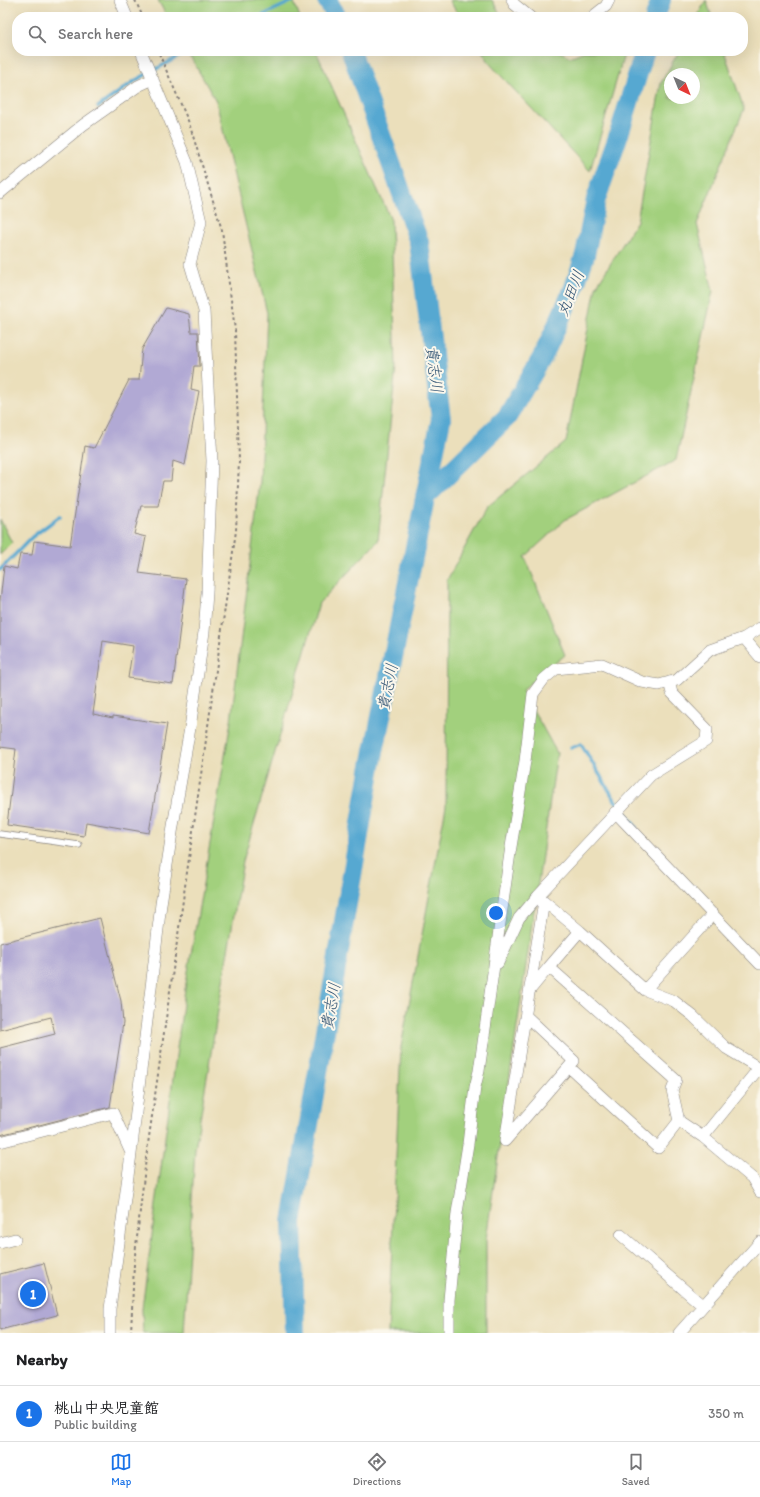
<!DOCTYPE html>
<meta charset="utf-8">
<style>
body{margin:0;font-family:Itim,"Klee One",sans-serif;background:#f2f2f2;color:#202124}
.compass{position:absolute;left:664px;top:68px;width:36px;height:36px;border-radius:50%;background:#fff;box-shadow:0 4px 16px #0002;rotate:137deg}
.you{position:absolute;left:496px;top:913px;width:14px;height:14px;margin:-10px;border:3px solid #fff;border-radius:50%;background:#1a73e8;box-shadow:0 0 0 6px #1a73e833}
.badge{display:grid;place-items:center;width:26px;height:26px;border-radius:50%;background:#1a73e8;color:#fff;font-size:13px;font-weight:700}
.pin{position:absolute;translate:-50% -50%;border:2px solid #fff;box-shadow:0 1px 4px #0006}
.list{margin:0;padding:0;list-style:none}
h2{display:flex;justify-content:space-between;align-items:center;height:52px;margin:0;padding:0 16px;font-size:17px}
h2 small{font-size:13px;font-weight:400;color:#757577}
.list li{display:grid;grid-template-columns:26px 1fr auto;gap:12px;align-items:center;box-sizing:border-box;height:56px;padding:0 16px;border-top:1px solid #e0e0e0}
.list b{display:block;font-size:15px;white-space:nowrap}
.list p{margin:0;font-size:13px;white-space:nowrap;color:#757577}
.list em{font-size:13px;font-style:normal;color:#757577}
.icon{flex:none;width:22px;height:22px;fill:none;stroke:currentColor;stroke-width:2;stroke-linecap:round;stroke-linejoin:round}
.map{position:relative;flex:none;width:760px;height:1333px;overflow:hidden}
.search{position:absolute;background:#fff;box-shadow:0 4px 16px #0002;left:12px;right:12px;top:12px;height:44px;display:flex;align-items:center;gap:10px;box-sizing:border-box;padding:0 14px;border-radius:16px;color:#757577;font-size:15px}
.sheet{height:108px;background:#fff}
nav{display:flex;justify-content:space-around;align-items:center;box-sizing:border-box;height:56px;border-top:1px solid #e0e0e0;background:#fff;font-size:11px;color:#757577}
nav a{display:grid;justify-items:center;gap:2px}
nav .on{color:#1a73e8}
.map>svg:first-child{display:block}
.green{fill:#a2d07d;stroke:#62795c;fill-rule:evenodd}
.lines{fill:none;stroke-linecap:round;stroke-linejoin:round}
.stream{stroke:#56a8d1;stroke-width:3.5}
.river{stroke:#56a8d1;stroke-width:20}
.building{fill:#b1a9d4}
.lane-casing{stroke:#86807b;stroke-width:7}
.street-casing{stroke:#86807b;stroke-width:12}
.path{stroke:#86807b;stroke-width:2;stroke-dasharray:3 3;stroke-linecap:butt}
.lane{stroke:#fff;stroke-width:5.5}
.street{stroke:#fff;stroke-width:11}
.labels{text-anchor:middle;stroke-width:4;stroke-linejoin:round;paint-order:stroke}
.water-label{font-size:16px;font-style:italic;fill:#375877;stroke:#fbf7ec}
</style>
<div class="map">
<svg width="760" height="1333" viewBox="0 0 760 1333">
<rect width="100%" height="100%" fill="#fbf7ec"/>
<filter id="ink" filterUnits="userSpaceOnUse"><feTurbulence type="fractalNoise" baseFrequency=".025" numOctaves="2"/><feDisplacementMap in="SourceGraphic" scale="8" xChannelSelector="R" yChannelSelector="G"/><feConvolveMatrix kernelMatrix="1 2 1 2 8 2 1 2 1" color-interpolation-filters="sRGB"/></filter>
<filter id="wash" filterUnits="userSpaceOnUse"><feTurbulence type="fractalNoise" baseFrequency=".012" numOctaves="4" result="noise"/><feDisplacementMap in="SourceGraphic" scale="16" xChannelSelector="R" yChannelSelector="G"/><feGaussianBlur stdDeviation="0.9" result="paint"/><feColorMatrix in="noise" values="0 0 0 0 0 0 0 0 0 0 0 0 0 0 0 0 0 1.4 0 .05"/><feComposite in="paint" operator="in"/></filter>
<g filter="url(#wash)">
<rect width="100%" height="100%" fill="#ebdfbb"/>
<path class="green" d="M158 0H293L300 17H167Z
M449 0H492L502 17H460Z
M706 0 712 17H697Z
M187 51H316L391 220 396 367 378 541 319 603 243 861 195 1149 184 1333H143L142 1309 185 989 231 721 260 482 267 313 216 101Z
M482 51H559L570 57 584 51H625L590 171 491 65Z
M679 51H724L744 109 697 224 713 291 676 460 565 520 525 557 565 655 522 690 557 753 486 1239V1333H388L401 1047 446 806 447 580 487 507 566 442 596 287 637 221 661 83ZM670 74H694V98H670Z
M0 519 12 543 0 555Z"/>
<g class="lines">
<path class="stream" d="M259 17 295 0
M98 107 136 80 189 51
M0 570 32 537 60 516
M571 748 581 744 615 800 636 827"/>
<path class="river" d="M327 0 337 17
M655 17 661 0
M425 497 507 417 543 356 574 288 585 255 596 199 619 134 645 51
M295 1333 292 1222 370 771 441 419 419 242 351 51"/>
</g>
<g id="blocks">
<path class="building" d="M166 308 189 314 191 332H198L200 366H194L191 389 199 391 185 465 173 461 171 481H163L158 506H141L134 534 146 537 139 573 186 579 173 684 128 678 133 646 103 641 93 714 113 718V716L167 724 149 833 86 822 84 836 7 825 16 749 0 747V601L4 566 17 569 20 554 32 555 34 541 70 546 85 446 94 448 129 380H139L142 349Z
M100 918 121 1001 123 1023 110 1107 0 1135V1048L55 1034 51 1017 0 1030V943Z
M44 1263 57 1315 0 1330V1274Z"/>
</g>
</g>
<g filter="url(#ink)">
<use href="#blocks" fill-opacity="0" stroke="#86807b" stroke-width="1"/>
<g class="lines">
<defs>
<path id="lane" d="M0 834 79 845"/>
<path id="street" d="M120 0 127 17
M512 0 514 4 530 17
M592 17 606 6 609 0
M0 193 83 125 138 86 153 79
M744 638 760 657
M669 682 672 693 707 729 706 741 651 775 538 896 580 931 645 990 674 1001 693 1016 726 1048 759 1068 703 1137 752 1178 760 1192
M615 812 760 964
M580 931 549 967 676 1080 672 1090 679 1121
M498 963 519 918 538 896
M530 990 549 967
M645 990 713 914
M526 1016 574 1061 505 1141 544 901
M569 1067 658 1148 679 1121 703 1137
M0 1142 113 1113 131 1153
M621 1235 703 1306
M0 1243 15 1239
M110 1333V1309L131 1154 161 904 173 826 190 728 204 632 207 593 212 461 204 311 190 264 201 222 187 162 141 51
M449 1333V1300L457 1213 468 1144 475 1087 479 1071 510 853 525 761 533 694 544 679 556 669 602 664 642 682 659 685 677 680 710 650 744 638 760 628
M679 1333 760 1242"/>
</defs>
<use href="#lane" class="lane-casing"/>
<use href="#street" class="street-casing"/>
<path class="path" d="M135 0 143 17
M131 1333 134 1264 146 1158 236 531 239 461 235 330 222 230 189 123 158 51"/>
<use href="#lane" class="lane"/>
<use href="#street" class="street"/>
</g>
</g>
<g class="labels">
<g class="water-label">
<text transform="translate(570 293) rotate(-68)" y="6">丸田川</text>
<text transform="translate(435 369) rotate(83)" y="6">貴志川</text>
<text transform="translate(387 687) rotate(-79)" y="6">貴志川</text>
<text transform="translate(330 1006) rotate(-80)" y="6">貴志川</text>
</g>
</g>
</svg>
<svg class="compass" viewBox="-18 -18 36 36"><path d="M0-13l5 13h-10z" fill="#e53935"/><path d="M0 13l5-13h-10z" fill="#757577"/></svg>
<div class="you"></div>
<div class="pin badge" style="left:33px;top:1294px">1</div>
<div class="search"><svg class="icon" aria-label="search" viewBox="0 0 24 24"><circle cx="10" cy="10" r="6"/><path d="M15 15l6 6"/></svg>Search here</div>
</div>
<section class="sheet">
<h2>Nearby<small></small></h2>
<ul class="list">
<li><span class="badge">1</span><div><b>桃山中央児童館</b><p>Public building</p></div><em>350 m</em></li>
</ul>
</section>
<nav>
<a class="on"><svg class="icon" aria-label="map" viewBox="0 0 24 24"><path d="M3 6l6-2 6 2 6-2v14l-6 2-6-2-6 2zM9 4v14M15 6v14"/></svg>Map</a>
<a><svg class="icon" aria-label="directions" viewBox="0 0 24 24"><path d="M12 3l9 9-9 9-9-9zM9 14v-3h6M13 9l2 2-2 2"/></svg>Directions</a>
<a><svg class="icon" aria-label="saved" viewBox="0 0 24 24"><path d="M7 4h10v16l-5-4-5 4z"/></svg>Saved</a>
</nav>
